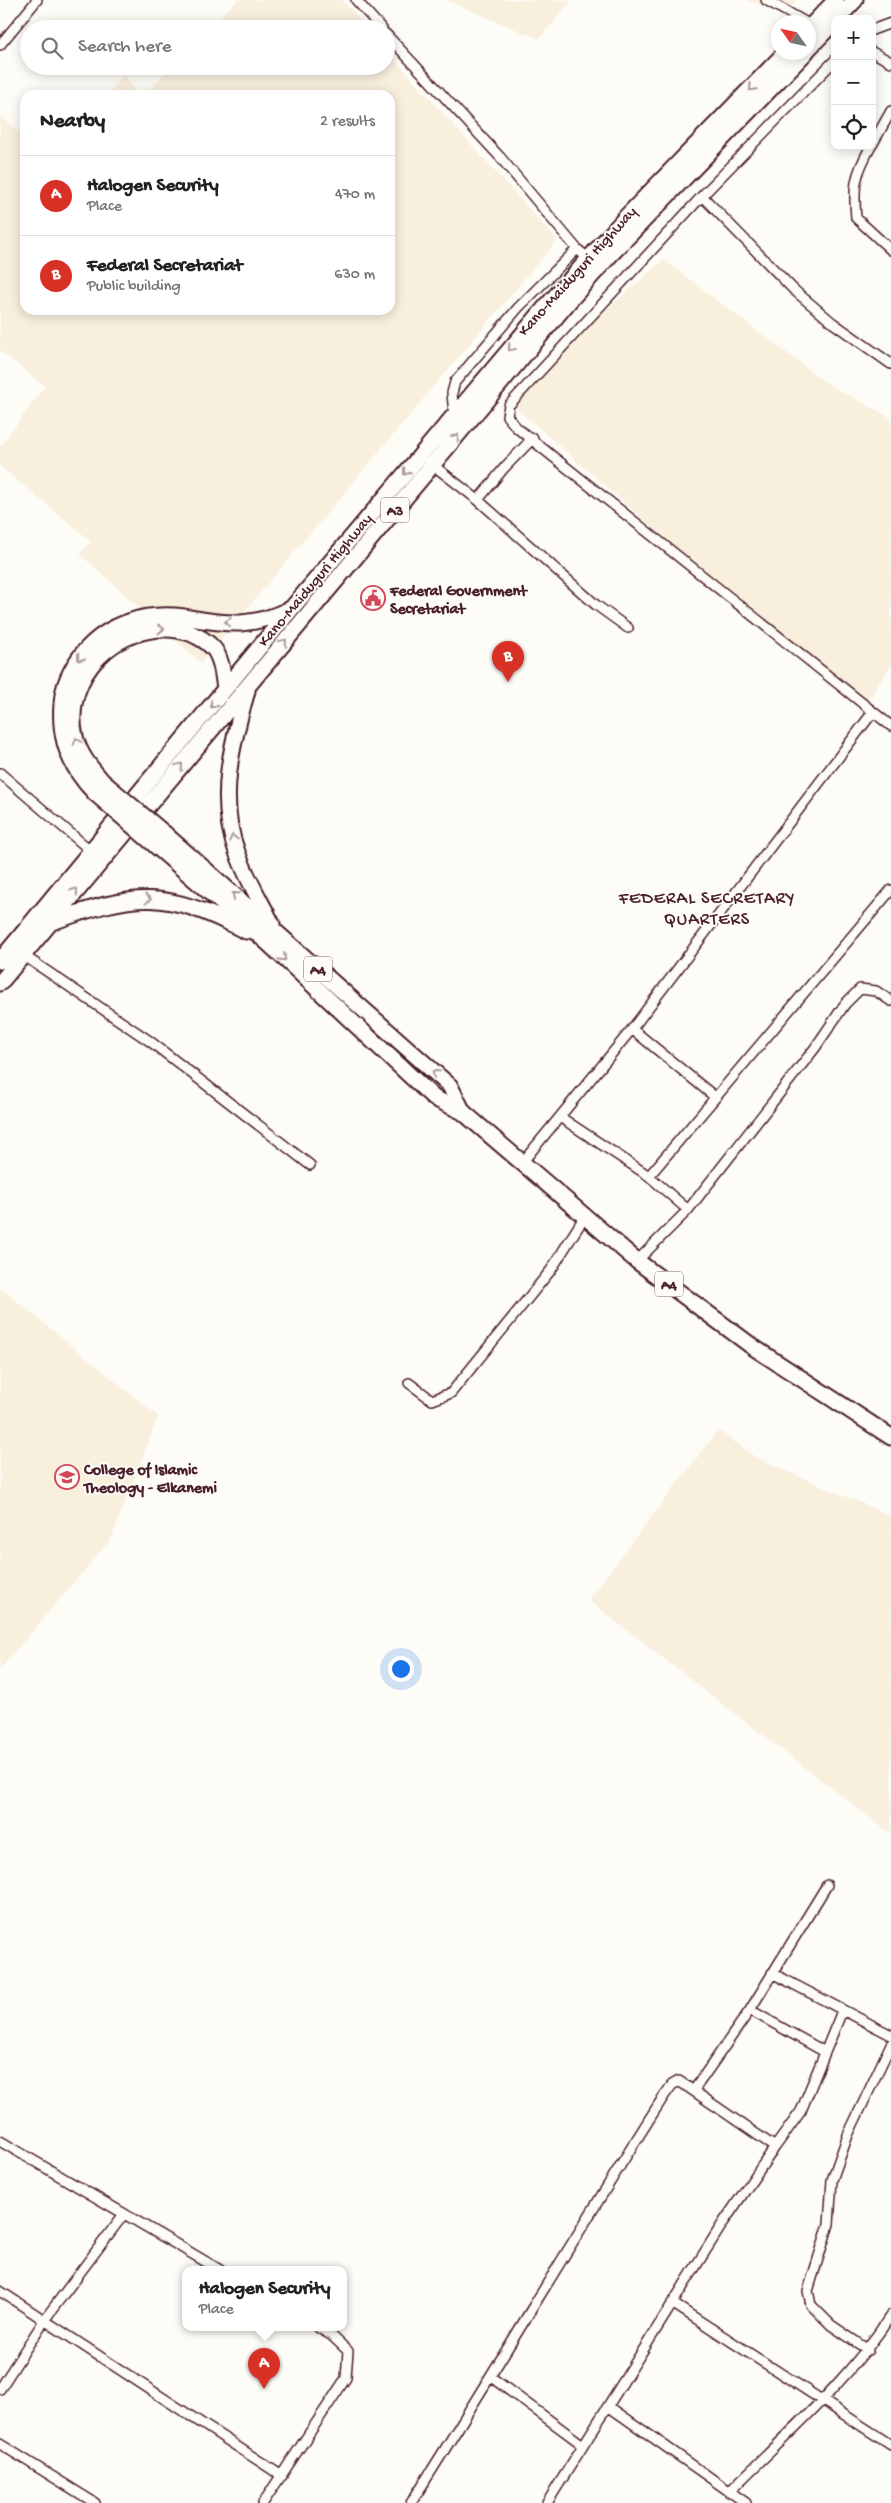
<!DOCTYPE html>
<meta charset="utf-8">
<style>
body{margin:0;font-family:"Gochi Hand",sans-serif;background:#f6f6f6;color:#222}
.controls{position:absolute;right:15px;top:15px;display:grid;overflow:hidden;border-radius:10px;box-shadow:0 2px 12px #0003}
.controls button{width:45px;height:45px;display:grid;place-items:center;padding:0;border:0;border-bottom:1px solid #e0e0e0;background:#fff;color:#222;font:25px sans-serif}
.compass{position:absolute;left:771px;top:15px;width:45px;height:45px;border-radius:50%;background:#fff;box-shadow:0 2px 12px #0003;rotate:304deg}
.you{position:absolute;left:400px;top:1668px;width:18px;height:18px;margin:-12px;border:4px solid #fff;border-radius:50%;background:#1a73e8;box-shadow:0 0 0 8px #1a73e833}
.badge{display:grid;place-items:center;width:32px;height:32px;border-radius:50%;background:#d93025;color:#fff;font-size:16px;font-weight:700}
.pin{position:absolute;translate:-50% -41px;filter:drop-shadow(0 1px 2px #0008)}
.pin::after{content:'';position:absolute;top:26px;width:18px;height:15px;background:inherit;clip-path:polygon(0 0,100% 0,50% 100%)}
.popup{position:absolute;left:182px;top:2266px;width:165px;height:65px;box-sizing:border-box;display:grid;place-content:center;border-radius:10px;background:#fff;filter:drop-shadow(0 1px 4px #0005);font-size:16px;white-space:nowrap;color:#767676}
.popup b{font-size:19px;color:#222}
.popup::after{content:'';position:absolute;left:50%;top:100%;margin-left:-10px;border:10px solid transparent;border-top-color:#fff}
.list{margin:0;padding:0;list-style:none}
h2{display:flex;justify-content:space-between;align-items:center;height:65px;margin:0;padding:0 20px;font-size:21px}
h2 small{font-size:16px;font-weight:400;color:#767676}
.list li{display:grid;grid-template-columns:32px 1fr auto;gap:15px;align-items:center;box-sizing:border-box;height:80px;padding:0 20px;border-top:1px solid #e0e0e0}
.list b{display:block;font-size:19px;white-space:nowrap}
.list p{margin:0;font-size:16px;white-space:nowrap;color:#767676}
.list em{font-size:16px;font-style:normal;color:#767676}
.icon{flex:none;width:28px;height:28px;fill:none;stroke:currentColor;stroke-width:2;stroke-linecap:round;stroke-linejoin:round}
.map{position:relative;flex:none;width:891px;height:2503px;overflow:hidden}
.search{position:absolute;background:#fff;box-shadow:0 2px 12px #0003;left:20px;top:20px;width:375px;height:55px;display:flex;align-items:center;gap:12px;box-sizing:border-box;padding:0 18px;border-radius:28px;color:#767676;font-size:19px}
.panel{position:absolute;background:#fff;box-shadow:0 2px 12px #0003;left:20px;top:90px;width:375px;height:225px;border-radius:15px}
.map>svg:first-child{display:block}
.built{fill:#f8efdd}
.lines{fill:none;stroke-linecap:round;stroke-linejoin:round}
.minor-casing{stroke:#4a1f2b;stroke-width:12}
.trunk-casing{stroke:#4a1f2b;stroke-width:19}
.minor{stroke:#fdfcf7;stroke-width:9}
.trunk{stroke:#fdfcf7;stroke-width:15}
.trunk-bridge-casing{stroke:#4a1f2b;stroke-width:19;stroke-linecap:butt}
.trunk-bridge{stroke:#fdfcf7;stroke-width:15}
.oneway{stroke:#ac999b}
.labels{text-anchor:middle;stroke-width:4;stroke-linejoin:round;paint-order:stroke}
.shield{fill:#fdfcf7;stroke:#806168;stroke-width:1}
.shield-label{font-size:15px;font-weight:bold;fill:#4a1f2b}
.street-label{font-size:16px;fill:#4a1f2b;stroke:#fdfcf7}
.poi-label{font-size:16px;font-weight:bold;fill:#4a1f2b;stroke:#fdfcf7;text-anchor:start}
.neighbourhood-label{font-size:18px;letter-spacing:1px;fill:#4a1f2b;stroke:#fdfcf7}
</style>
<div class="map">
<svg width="891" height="2503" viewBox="0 0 891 2503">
<rect width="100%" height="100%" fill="#fdfcf7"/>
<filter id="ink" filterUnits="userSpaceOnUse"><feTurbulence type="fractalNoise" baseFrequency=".02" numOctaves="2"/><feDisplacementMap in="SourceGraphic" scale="10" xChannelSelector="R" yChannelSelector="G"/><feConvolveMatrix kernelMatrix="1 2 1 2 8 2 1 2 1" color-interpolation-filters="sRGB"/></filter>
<g filter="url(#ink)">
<path class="built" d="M237 0H342L368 29H209Z
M445 0H572L539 39Z
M744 0H796L789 13Z
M386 50 557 240 201 663 80 554 91 541 0 466V447L45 386 0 351V116L25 136V310H390V95H144L172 66H386Z
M124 74 138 95H107Z
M664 260 826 383 891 418V666L865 703 682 553 515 407 583 330Z
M0 1288 158 1416 111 1539 0 1669Z
M718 1430 755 1457 891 1516V1834L588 1600Z"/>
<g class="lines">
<defs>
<path id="minor" d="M356 0 382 29
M766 0 805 22
M872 30 891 23
M386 34 500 157 577 249 588 258
M0 45 37 0
M872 52 891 62
M835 60 702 196 509 405 507 416 517 428 891 726
M872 145 891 111
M871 146C855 175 853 185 856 218L891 250
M702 196 794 290 833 323 891 364
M454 415 452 393 455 382 518 308 577 249
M429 462 478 500 596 605 628 628
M478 500 504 468 533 438
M0 773 91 851
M23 955 151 1042 310 1165
M632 1029 715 1097
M560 1117 649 1176 688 1210
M521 1164 632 1029 873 712
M649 1176 891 890
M637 1261 688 1210 815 1048 845 1004 860 989 876 991 891 1001
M409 1383 432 1400 451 1393 551 1270 585 1216
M772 1973 891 2035
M750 2010 825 2052
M694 2090 750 2010 827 1885
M0 2141 220 2270
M775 2147 801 2111 842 2011
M0 2291 282 2476
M672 2303 891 2445
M868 2350 831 2325 811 2305 808 2291 829 2224 832 2180 848 2135 891 2044
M491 2377 583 2445
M0 2389 45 2319 124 2214
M608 2406 746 2503
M0 2444 95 2503
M729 2492C785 2436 848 2382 891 2315
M263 2503 346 2378 348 2351 331 2335 319 2328
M411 2503C497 2368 578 2231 664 2096L672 2085 679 2081 775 2147 723 2223 547 2503"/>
<path id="trunk" d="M837 19 855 0
M808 29 836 0
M808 49 835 21
M247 691C232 743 217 799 237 852 246 877 260 900 272 924
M103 782C91 768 80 756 75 737 61 676 117 621 178 630 191 632 205 639 214 649 222 660 223 676 225 689
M95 793C70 768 59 740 62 704 63 684 72 667 84 652 109 623 146 612 184 617 202 620 222 624 241 623 258 622 273 617 288 610
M165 834 450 1086 463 1112
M155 845 267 942 434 1098 463 1112 637 1261 753 1347 891 1437
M52 922C137 892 164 889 246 931
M0 961 292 608 544 309 627 216 786 52
M0 983 570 300 611 254 806 52"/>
</defs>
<use href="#minor" class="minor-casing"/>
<use href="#trunk" class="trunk-casing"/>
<use href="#minor" class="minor"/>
<use href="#trunk" class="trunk"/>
<defs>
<path id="trunk-bridge" d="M103 782 165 834
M95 793 155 845"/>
</defs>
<use href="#trunk-bridge" class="trunk-bridge-casing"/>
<use href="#trunk-bridge" class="trunk-bridge"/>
</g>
<defs><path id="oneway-chevron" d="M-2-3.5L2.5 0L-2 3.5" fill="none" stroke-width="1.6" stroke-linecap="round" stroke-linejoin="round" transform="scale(1.25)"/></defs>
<g class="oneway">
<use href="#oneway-chevron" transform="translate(752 88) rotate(134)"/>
<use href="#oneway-chevron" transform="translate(511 348) rotate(130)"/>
<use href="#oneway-chevron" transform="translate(456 437) rotate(-50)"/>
<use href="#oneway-chevron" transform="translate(406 472) rotate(129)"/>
<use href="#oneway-chevron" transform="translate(228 622) rotate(-176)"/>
<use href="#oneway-chevron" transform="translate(161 629)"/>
<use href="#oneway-chevron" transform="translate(284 642) rotate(-50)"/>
<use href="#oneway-chevron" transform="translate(80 658) rotate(129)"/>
<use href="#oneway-chevron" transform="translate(213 705) rotate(129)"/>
<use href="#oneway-chevron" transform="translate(77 741) rotate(-108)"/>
<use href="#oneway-chevron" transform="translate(180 766) rotate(-50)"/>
<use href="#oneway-chevron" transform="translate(233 838) rotate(-103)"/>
<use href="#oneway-chevron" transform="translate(75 891) rotate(-51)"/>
<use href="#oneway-chevron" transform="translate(235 895) rotate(-139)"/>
<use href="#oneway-chevron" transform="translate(148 899)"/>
<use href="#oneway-chevron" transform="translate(283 958) rotate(44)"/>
<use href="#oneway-chevron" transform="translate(435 1073) rotate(-139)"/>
</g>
</g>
<defs>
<symbol id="civic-ring" viewBox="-11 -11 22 22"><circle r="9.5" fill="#fdfcf7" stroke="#d1495b" stroke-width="1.5"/><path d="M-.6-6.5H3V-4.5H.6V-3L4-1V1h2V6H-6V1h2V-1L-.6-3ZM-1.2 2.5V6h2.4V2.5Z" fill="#d1495b"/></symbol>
<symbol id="school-ring" viewBox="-11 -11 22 22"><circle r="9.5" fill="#fdfcf7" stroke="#d1495b" stroke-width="1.5"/><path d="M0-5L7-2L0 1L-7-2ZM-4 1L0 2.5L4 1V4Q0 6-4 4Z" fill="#d1495b"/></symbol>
</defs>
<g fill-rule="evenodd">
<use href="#civic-ring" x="359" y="584" width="28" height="28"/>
<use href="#school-ring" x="53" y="1463" width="28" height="28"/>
</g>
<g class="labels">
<g class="shield">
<rect x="381" y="497.5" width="28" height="25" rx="4"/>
<rect x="304" y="956.5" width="28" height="25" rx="4"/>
<rect x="655" y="1271.5" width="28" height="25" rx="4"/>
</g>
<g class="shield-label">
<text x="395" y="515">A3</text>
<text x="318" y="974">A4</text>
<text x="669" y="1289">A4</text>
</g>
<g class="street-label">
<text transform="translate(576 270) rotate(-48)" y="6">Kano-Maiduguri Highway</text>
<text transform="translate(314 579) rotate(-50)" y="6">Kano-Maiduguri Highway</text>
</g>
<g class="poi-label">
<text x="390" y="595">Federal Government<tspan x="390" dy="18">Secretariat</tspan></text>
<text x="84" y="1474">College of Islamic<tspan x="84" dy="18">Theology - Elkanemi</tspan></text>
</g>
<g class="neighbourhood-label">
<text x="707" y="903">FEDERAL SECRETARY<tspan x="707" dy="21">QUARTERS</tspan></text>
</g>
</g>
</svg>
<div class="controls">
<button>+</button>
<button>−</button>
<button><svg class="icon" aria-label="locate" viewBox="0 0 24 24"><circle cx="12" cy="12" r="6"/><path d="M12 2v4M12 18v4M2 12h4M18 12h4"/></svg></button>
</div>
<svg class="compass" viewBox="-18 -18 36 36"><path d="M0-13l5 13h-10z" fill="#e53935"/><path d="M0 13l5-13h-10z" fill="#767676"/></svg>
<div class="you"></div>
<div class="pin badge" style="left:264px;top:2389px">A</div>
<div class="popup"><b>Halogen Security</b>Place</div>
<div class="pin badge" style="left:508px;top:682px">B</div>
<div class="search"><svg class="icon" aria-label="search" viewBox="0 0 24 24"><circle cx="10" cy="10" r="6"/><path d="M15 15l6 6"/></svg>Search here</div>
<section class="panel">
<h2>Nearby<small>2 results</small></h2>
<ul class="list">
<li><span class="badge">A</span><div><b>Halogen Security</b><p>Place</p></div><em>470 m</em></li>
<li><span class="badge">B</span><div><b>Federal Secretariat</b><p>Public building</p></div><em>630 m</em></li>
</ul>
</section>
</div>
